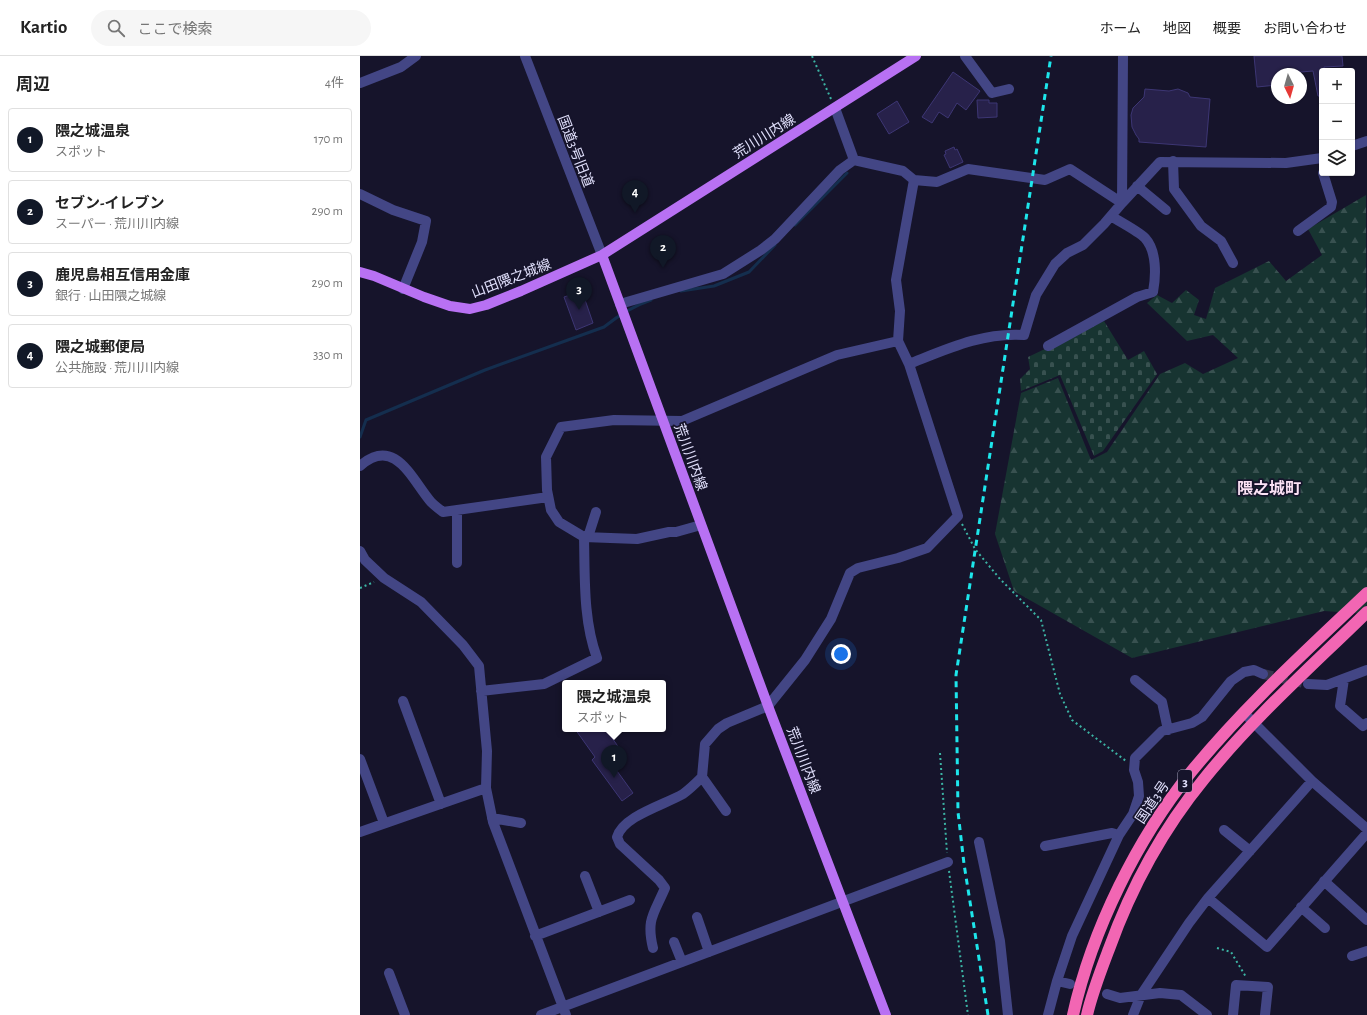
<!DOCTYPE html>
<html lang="ja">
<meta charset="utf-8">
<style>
body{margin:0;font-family:"Alegreya Sans","Noto Sans JP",sans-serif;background:#f6f6f6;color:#222}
.controls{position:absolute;right:12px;top:12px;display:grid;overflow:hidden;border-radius:4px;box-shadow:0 1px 3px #0004}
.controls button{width:36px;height:36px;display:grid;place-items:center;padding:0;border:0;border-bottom:1px solid #e0e0e0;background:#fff;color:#222;font:20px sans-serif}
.compass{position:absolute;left:911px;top:12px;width:36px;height:36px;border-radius:50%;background:#fff;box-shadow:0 1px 3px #0004;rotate:175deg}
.you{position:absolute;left:481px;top:598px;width:14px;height:14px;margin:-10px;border:3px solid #fff;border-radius:50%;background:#1a73e8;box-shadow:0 0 0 6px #1a73e833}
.badge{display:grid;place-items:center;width:26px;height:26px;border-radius:50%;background:#111827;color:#fff;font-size:13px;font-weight:700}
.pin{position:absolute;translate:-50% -33px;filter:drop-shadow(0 1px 2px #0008)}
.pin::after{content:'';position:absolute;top:21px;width:14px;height:12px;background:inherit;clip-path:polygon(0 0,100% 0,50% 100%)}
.popup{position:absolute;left:202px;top:624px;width:104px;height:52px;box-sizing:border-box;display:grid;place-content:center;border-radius:4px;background:#fff;filter:drop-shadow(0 1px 3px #0005);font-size:13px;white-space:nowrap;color:#767676}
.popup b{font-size:15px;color:#222}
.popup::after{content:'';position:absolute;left:50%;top:100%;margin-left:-8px;border:8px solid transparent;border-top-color:#fff}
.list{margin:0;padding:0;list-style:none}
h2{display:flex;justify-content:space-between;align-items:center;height:52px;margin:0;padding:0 16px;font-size:17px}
h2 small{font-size:13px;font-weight:400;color:#767676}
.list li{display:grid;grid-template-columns:26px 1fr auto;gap:12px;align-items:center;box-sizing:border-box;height:64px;margin:0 8px 8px;padding:0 8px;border:1px solid #e0e0e0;border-radius:4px}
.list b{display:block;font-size:15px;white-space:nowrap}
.list p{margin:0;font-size:13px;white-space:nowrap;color:#767676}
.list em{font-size:13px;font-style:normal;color:#767676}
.icon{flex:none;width:22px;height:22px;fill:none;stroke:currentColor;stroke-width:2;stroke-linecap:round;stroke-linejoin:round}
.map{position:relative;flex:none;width:1007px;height:959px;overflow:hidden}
header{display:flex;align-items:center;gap:24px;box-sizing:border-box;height:56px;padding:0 20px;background:#fff;border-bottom:1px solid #e0e0e0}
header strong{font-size:19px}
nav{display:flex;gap:22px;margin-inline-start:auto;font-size:14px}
.search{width:280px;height:36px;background:#f6f6f6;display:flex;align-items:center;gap:10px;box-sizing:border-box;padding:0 14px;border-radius:22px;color:#767676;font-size:15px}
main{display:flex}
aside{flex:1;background:#fff}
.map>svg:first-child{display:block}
.forest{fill:url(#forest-firs)}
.cemetery{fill:url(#cemetery-stones)}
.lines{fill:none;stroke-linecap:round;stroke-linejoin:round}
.stream{stroke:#142e4e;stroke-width:3}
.building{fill:#27214a;stroke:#3d3674}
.minor-tunnel{stroke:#34334a;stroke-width:10;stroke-dasharray:10 5;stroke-linecap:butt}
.path{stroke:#3cb4a4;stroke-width:2;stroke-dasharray:2 3;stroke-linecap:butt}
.minor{stroke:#434685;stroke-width:10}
.major{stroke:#b871f3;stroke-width:10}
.highway{stroke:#f266b3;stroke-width:12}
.rail{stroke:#1de6eb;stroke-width:3;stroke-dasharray:6 5;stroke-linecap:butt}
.labels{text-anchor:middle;stroke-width:3.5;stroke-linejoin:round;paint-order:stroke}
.shield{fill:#16142b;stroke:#a4a3bd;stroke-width:1}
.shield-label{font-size:13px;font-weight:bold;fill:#e1e0fc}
.street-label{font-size:14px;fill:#e1e0fc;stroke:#16142b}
.quarter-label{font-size:16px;font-weight:bold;fill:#fce2f5;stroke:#16142b}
</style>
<header>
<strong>Kartio</strong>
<div class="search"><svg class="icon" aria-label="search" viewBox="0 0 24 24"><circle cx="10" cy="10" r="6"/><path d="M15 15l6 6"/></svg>ここで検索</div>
<nav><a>ホーム</a><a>地図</a><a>概要</a><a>お問い合わせ</a></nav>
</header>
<main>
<aside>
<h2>周辺<small>4件</small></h2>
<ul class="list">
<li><span class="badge">1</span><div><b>隈之城温泉</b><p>スポット</p></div><em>170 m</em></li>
<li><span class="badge">2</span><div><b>セブン-イレブン</b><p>スーパー · 荒川川内線</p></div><em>290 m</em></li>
<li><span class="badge">3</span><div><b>鹿児島相互信用金庫</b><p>銀行 · 山田隈之城線</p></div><em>290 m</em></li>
<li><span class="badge">4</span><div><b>隈之城郵便局</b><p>公共施設 · 荒川川内線</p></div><em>330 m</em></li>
</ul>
</aside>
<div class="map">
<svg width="1007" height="959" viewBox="0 0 1007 959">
<defs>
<pattern id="forest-firs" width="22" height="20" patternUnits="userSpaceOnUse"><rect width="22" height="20" fill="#173431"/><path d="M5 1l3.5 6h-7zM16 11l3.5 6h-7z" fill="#385150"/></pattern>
<pattern id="cemetery-stones" width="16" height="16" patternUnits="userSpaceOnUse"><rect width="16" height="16" fill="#173431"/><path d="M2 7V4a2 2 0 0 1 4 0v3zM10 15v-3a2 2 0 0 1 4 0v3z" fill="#385150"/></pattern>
</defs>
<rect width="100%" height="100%" fill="#16142b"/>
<path class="forest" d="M1006 139 1007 558 964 555 772 602 654 535 635 478 661 337 698 322 731 404 747 396 800 318 825 307 843 318 878 302 853 279 827 285 787 247 797 239 812 247 826 234 839 244 834 259 846 263 855 232 909 205 926 225 962 199 948 173Z"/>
<path class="cemetery" d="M744 265 768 304 784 295 797 318 743 395 734 400 700 319 661 335 660 323 670 313 668 301Z"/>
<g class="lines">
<path class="stream" d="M435 169 487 117
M321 235 354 230 389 216 415 189
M0 381 6 364 125 314 244 271C259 259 273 250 291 244"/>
</g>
<path class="building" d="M894 0H982L983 10 964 11V14H962V40H958L953 15 917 18V29L897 31Z
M593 16 620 35 606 54 597 47 588 62 579 56 572 67 562 61Z
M785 33 809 35 818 33 828 37 830 41 850 43 846 91 779 86V83L776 79 772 71 771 59 773 52 784 41Z
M617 44H629V47H637V61L618 62Z
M537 45 549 66 529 78 517 58Z
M594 91 595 94 597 93 603 106 590 112 584 99 586 98 585 95Z
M222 235 233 267 216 274 204 241Z
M215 673H259L250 679 264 699 252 708 273 737 262 745 232 704 235 701Z"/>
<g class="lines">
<path class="minor-tunnel" d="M903 618 948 628"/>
<path class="path" d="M452 0 471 43
M602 468 615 493 640 523 681 564 700 638 712 664 766 705
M0 532 14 526
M580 697 587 797
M589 815 608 959
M857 892 871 896 886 921"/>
<path class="minor" d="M165 0 242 199
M605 0 632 37 649 33
M0 27 41 11 56 0
M475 52 494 104
M992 90 1007 85
M813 105 814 133 841 170 861 185 873 207
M777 130 806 154
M0 138 33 154 66 165 62 186 43 233
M762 147 763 0
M938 175 971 151 972 146 963 117
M260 248 363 218 401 194 415 183 480 114 494 104 543 115 554 124 577 126 608 113 685 124 710 113 762 147
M688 290 777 241 793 236C796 220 797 195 785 182 778 175 760 166 751 160
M549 308C587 293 623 276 664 279L676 239 695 208 707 197 723 189 744 168 762 147 800 106 926 107 962 102
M0 410C35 379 52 424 71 446 75 450 79 453 83 456L188 441
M341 469 316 476H309L277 483 224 481 199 466 191 454 187 434 186 401 201 371 254 364 322 365 477 299 538 285
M228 481 236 456
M0 495 5 504 24 522 61 546 103 589 119 610 127 695 126 732 133 766 206 959
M97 507V454
M984 623 980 650 1003 670 1007 667
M775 624 802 646 808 674
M948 628 967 629 1007 614
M121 635 184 628 237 602C223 564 225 521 224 481
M43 645 81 748
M884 657 952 725 1007 773
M0 703 24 767
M342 721 366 755
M132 762 161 767
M864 774 890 795
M0 776 126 732
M619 786 640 885 648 959
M685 790 752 777 759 779
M225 820 239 856
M964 825 1007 864
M848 842 907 891 1007 777
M941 851 965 872
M337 861 349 896
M175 880 270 844
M314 886 322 906
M293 892C286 863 294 858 305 832L299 824 260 788 257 781C263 760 304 749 323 738 330 733 336 727 342 721L345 688 358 673 367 667 408 650 445 604 471 563 490 517 498 512 538 502 567 492 598 460 549 308 538 285 540 255 536 224 554 124
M992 900 1007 895
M29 917 45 959
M697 925 710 928
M747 938 760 942 800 937 821 939 847 959
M181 959 588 806
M688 959 697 925 712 880 759 779 773 758 779 740 778 726 774 714 775 702 802 675 832 667 842 661 871 625 884 616 894 614 903 618
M773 959 781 939 829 867 848 842 952 725
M873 959 876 929 908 931 905 959"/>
<path class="major" d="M242 199 408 650 526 959
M0 216 14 220 64 241 90 250 110 253 126 249 161 235 242 199 556 0"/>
<path class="highway" d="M713 959C732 874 777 783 831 716 884 651 947 594 1007 537
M727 959C732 937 741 914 749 893 771 832 803 773 844 723 893 662 952 610 1007 556"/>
<path class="rail" d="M628 959 604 808 598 756 596 619 691 0"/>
</g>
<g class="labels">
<rect class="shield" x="818" y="714" width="14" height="22" rx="3"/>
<g class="shield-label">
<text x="825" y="730">3</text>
</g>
<g class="street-label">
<text transform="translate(404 80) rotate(-32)" y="5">荒川川内線</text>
<text transform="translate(216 95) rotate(69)" y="5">国道3号旧道</text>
<text transform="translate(151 222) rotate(-21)" y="5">山田隈之城線</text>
<text transform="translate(331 401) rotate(70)" y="5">荒川川内線</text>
<text transform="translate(444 704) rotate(69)" y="5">荒川川内線</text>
<text transform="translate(792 746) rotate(-56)" y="5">国道3号</text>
</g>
<g class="quarter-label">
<text x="909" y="438">隈之城町</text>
</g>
</g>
</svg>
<div class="controls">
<button>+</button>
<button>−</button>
<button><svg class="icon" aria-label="layers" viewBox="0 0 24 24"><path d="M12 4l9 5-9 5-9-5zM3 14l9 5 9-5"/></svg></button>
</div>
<svg class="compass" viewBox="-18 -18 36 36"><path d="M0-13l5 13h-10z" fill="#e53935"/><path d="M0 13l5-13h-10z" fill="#767676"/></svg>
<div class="you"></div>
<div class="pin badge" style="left:254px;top:722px">1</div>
<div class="popup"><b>隈之城温泉</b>スポット</div>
<div class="pin badge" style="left:303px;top:212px">2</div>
<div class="pin badge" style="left:219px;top:254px">3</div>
<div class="pin badge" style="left:275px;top:157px">4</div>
</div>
</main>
